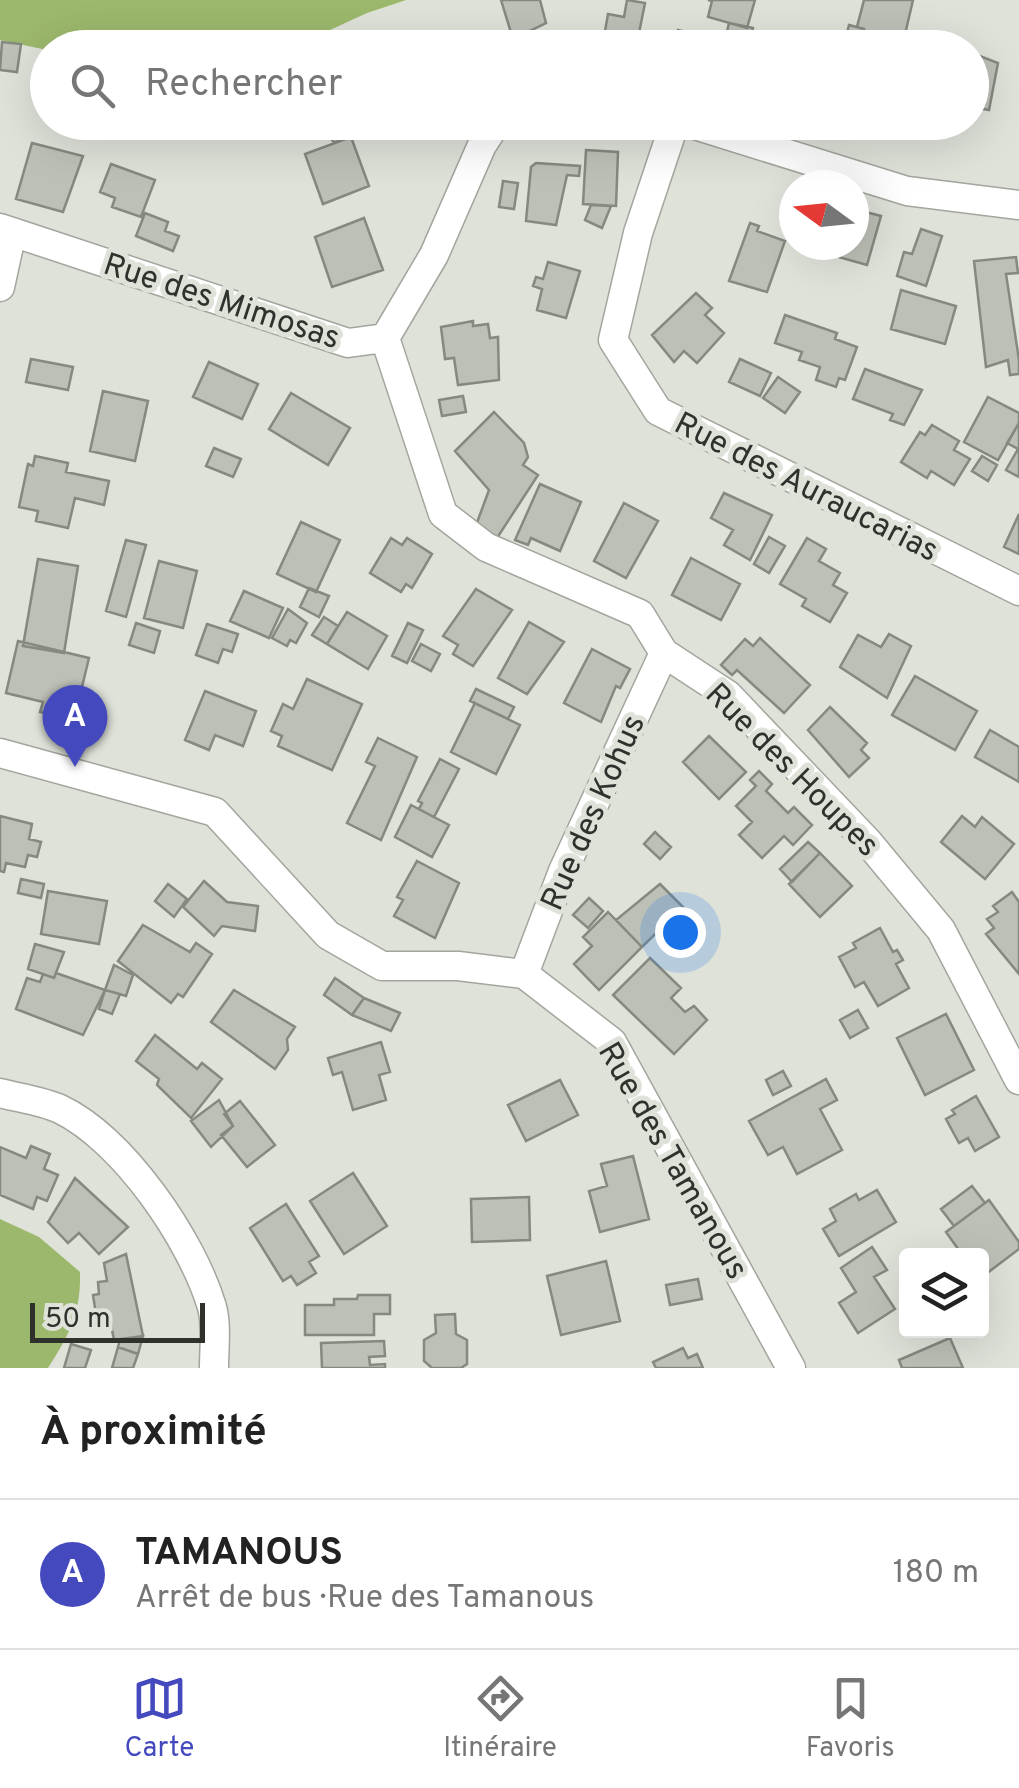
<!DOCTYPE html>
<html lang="fr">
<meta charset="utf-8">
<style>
body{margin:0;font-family:Overpass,sans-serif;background:#f2f2f2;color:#222}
.controls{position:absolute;right:30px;bottom:30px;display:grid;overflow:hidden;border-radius:10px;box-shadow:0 10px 40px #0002}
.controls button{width:90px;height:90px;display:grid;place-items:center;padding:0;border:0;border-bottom:2px solid #e0e0e0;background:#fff;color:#222;font:50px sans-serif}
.compass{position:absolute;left:779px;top:170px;width:90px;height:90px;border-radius:50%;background:#fff;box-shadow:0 10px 40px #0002;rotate:285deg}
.scale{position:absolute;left:30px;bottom:25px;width:175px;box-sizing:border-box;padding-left:10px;border:5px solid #2f312d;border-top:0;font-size:28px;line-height:35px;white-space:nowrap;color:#2f312d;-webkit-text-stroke:8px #dee2d9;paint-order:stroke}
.you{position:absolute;left:680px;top:932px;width:35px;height:35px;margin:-25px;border:8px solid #fff;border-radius:50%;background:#1a73e8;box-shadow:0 0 0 15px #1a73e833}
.badge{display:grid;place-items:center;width:65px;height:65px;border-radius:50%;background:#4449be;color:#fff;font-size:32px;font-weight:700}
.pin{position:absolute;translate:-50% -82px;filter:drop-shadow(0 2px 5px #0008)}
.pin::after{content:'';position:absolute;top:52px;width:35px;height:30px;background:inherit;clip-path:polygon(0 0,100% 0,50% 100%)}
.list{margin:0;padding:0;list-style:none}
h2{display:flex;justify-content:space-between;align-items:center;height:130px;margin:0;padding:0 40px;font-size:42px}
h2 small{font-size:32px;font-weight:400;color:#767676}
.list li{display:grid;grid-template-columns:65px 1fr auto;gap:30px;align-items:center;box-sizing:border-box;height:150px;padding:0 40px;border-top:2px solid #e0e0e0}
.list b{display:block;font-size:38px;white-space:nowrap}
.list p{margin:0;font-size:32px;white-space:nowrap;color:#767676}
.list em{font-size:32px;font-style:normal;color:#767676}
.icon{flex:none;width:55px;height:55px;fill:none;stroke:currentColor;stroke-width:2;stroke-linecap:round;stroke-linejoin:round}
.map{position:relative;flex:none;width:1019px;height:1368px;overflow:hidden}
.search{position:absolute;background:#fff;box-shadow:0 10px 40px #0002;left:30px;right:30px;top:30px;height:110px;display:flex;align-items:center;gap:25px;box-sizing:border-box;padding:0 35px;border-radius:55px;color:#767676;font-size:38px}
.sheet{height:280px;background:#fff}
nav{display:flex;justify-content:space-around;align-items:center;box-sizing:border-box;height:140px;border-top:2px solid #e0e0e0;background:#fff;font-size:28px;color:#767676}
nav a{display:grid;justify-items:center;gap:5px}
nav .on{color:#4449be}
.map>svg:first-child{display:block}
.forest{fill:#9cb86c}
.building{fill:#bcc0b7;stroke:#858980;stroke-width:2.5}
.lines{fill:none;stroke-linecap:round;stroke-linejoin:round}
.minor-casing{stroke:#a2a69d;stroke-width:31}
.minor{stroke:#fff;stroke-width:28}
.labels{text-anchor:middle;stroke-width:10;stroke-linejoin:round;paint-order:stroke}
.street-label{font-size:32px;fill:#2f312d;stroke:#dee2d9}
</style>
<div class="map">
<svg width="1019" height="1368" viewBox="0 0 1019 1368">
<rect width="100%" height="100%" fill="#dee2d9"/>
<path class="forest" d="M0 0H406L367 13 293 47 47 50 0 40Z
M0 1219 39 1237 80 1272C81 1312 70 1334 48 1368H0Z"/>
<path class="building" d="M501 0H540L546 23 513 39Z
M627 0 645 3 636 48H602L608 14 624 17Z
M708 0H755L747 28 708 17 712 1Z
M864 0H913L903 43 863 33 864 29 857 27Z
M729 23 753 28 749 46 725 40Z
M849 25 864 29 859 48 844 44Z
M678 30 740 46V48H674Z
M2 42 21 44 17 72 0 70Z
M972 53 998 63 989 110 972 107Z
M331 122H356L361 130 334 143 324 127Z
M835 122H864L871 125 867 135 834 126Z
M351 137 369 186 323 204 305 154Z
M32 143 83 156 63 212 16 199Z
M586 150 618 152 616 206 583 204Z
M536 163 580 166 579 176 567 175 556 225 526 221 531 167Z
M111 164 155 180 141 217 112 207 115 198 100 192Z
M503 181 518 183 514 209 499 207Z
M591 205 611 206 602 228 585 220Z
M854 209 881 216 867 265 796 245H854Z
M145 213 168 222 165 231 179 236 173 251 136 236Z
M364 218 383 270 332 287 315 237Z
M750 223 759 226 757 231 785 241 767 292 729 281Z
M921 229 942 236 926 286 897 276 904 252 912 254Z
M1016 257 1018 273 1006 274 1019 360V374L1010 375 1008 360 986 367 974 261Z
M548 262 580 271 566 318 537 310 542 289 533 286 536 277 543 279Z
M901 290 956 306 945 344 891 329Z
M696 293 712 308 705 315 724 333 697 363 684 351 674 362 652 335Z
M785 315 837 333 835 339 857 347 845 380 839 378 836 387 816 380 820 367 799 360 802 352 775 343Z
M473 321V326L488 324 490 338 498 337 499 380 458 385 454 358 445 359 441 327Z
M31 359 73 367 68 390 26 382Z
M740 359 771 373 760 396 729 382Z
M209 362 258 384 242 419 193 397Z
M865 369 922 390 904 425 890 420 893 414 853 399Z
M778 377 800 392 785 413 763 398Z
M103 391 148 401 135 461 90 451Z
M291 393 350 428 328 465 269 429Z
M463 396 466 412 442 416 439 400Z
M988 397 1019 413V423L998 460 964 442Z
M494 412 524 443 528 457 523 465 538 475 495 541 475 528 489 490 455 451Z
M1019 423V477L1006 470 1018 449 1007 443Z
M932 425 959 441 954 450 970 459 954 485 931 471 927 478 901 462 920 432 925 435Z
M214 448 241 459 233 477 206 466Z
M35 456 68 463 66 472 109 481 104 505 75 498 68 528 36 521 38 511 19 507 28 464 33 466Z
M982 456 997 465 988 481 972 471Z
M540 484 581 502 560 551 531 538 528 545 515 540Z
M724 493 772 515 750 560 724 545 733 530 711 518Z
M624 503 658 521 626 578 594 561Z
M1019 514V554L1004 547Z
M301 522 340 540 316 592 277 574Z
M769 537 785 546 769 573 754 564Z
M391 538 402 545 407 538 432 554 412 588 406 584 401 592 370 573Z
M807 538 826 549 819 561 840 573 833 585 847 593 830 622 802 606 806 599 780 584Z
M126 540 146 545 126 617 106 611Z
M691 558 740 584 721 620 672 595Z
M38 559 78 566 64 653 23 646Z
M159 561 197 571 183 628 144 618Z
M309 588 329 596 319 617 300 607Z
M476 589 512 610 473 666 453 654 458 645 443 636Z
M244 591 283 608 269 638 230 621Z
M288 609 307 623 296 643 290 640 287 646 272 638Z
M347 612 387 636 368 669 327 644Z
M324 617 338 626 327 644 312 635Z
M529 622 564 642 527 694 498 678Z
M136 623 160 631 154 653 129 645Z
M408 623 423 630 407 663 392 656Z
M207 624 238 634 232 652 223 649 218 663 196 655Z
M889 634 911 646 887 698 840 667 858 635 881 647Z
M760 638 810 685 784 713 737 670 732 675 721 665 745 639 753 646Z
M18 641 89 658 74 720 40 712 43 702 6 693Z
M421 644 440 654 431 671 412 661Z
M592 649 630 669 620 688 616 686 601 722 564 703Z
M915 676 977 711 955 750 892 715Z
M307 679 362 704 332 770 278 746 282 736 271 731 283 704 293 709Z
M476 689 514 707 508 719 470 701Z
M205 691 256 711 243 746 215 735 209 750 185 740Z
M475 703 520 725 496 774 451 752Z
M830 707 867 743 861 750 869 758 849 777 808 730Z
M990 730 1019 747V782L975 757Z
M709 736 746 772 719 799 683 762Z
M378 738 417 757 381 840 347 823 375 766 366 762Z
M440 759 459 769 434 817 419 809 422 803 418 801Z
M759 771 772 784 766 791 788 813 794 807 812 825 793 845 784 836 762 858 739 835 752 822 736 806 756 786 750 780Z
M411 805 449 825 432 857 395 837Z
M0 816 32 824 29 839 41 842 37 857 28 855 25 867 6 863 4 872 0 871Z
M962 816 975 827 982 817 1014 844 985 879 941 842Z
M655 832 671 847 660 859 644 844Z
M808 842 820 853 792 882 780 869Z
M820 853 852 886 820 917 789 884Z
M417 861 459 883 435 938 394 916 403 900 397 897Z
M21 879 44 884 41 898 18 893Z
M204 881 227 902 258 906 255 931 222 926 214 936 183 907Z
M168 884 187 899 174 917 155 901Z
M660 884 683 907 642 947 616 920Z
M48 891 107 901 99 944 41 934Z
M1012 892 1019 902V974L986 934 994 928 987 919 998 912 993 906Z
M589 898 603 911 588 928 573 915Z
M608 912 642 947 599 990 574 964 592 946 583 937Z
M143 925 190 952 196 943 212 954 183 997 178 994 171 1003 118 961Z
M880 928 893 952 897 950 903 960 896 964 909 988 878 1006 864 982 855 987 839 957 856 948 853 943Z
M35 944 64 952 54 978 28 969Z
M650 958 681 988 671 998 685 1012 694 1006 707 1020 674 1054 613 995Z
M114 965 133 975 126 996 105 990Z
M56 973 105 990 83 1035 16 1009 27 978 40 982 43 974 54 978Z
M335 978 364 998 352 1015 324 995Z
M105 990 120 994 112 1014 99 1009Z
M234 990 295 1027 287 1039 288 1050 275 1069 211 1022Z
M364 998 400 1013 391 1031 352 1015Z
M858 1010 868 1028 850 1038 840 1020Z
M946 1014 974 1070 925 1095 897 1038Z
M155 1035 197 1069 202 1063 222 1079 191 1118 157 1085 159 1079 136 1061Z
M381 1042 390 1072 379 1075 386 1100 353 1110 342 1072 333 1075 328 1058Z
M783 1071 791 1086 773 1095 766 1080Z
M826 1079 837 1100 820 1109 842 1150 797 1174 783 1147 768 1155 749 1121Z
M560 1080 578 1115 526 1141 508 1105Z
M976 1096 999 1137 975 1151 968 1138 959 1143 946 1119 955 1114 952 1110Z
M219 1100 233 1126 211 1147 191 1121Z
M240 1101 275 1145 247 1167 221 1135 233 1126 224 1114Z
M31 1146 50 1154 44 1169 58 1175 47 1201 37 1197 33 1209 0 1195V1147L26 1158Z
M633 1156 649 1219 600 1232 589 1191 607 1186 601 1164Z
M353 1173 387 1226 344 1254 310 1201Z
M75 1178 128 1227 99 1254 79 1233 68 1243 48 1222Z
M972 1186 985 1203 954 1226 941 1209Z
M877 1190 896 1222 839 1256 823 1229 836 1221 830 1209 856 1194 859 1200Z
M529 1197 530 1240 472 1242 471 1199Z
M989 1200 1019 1242V1249L982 1277V1256H963L946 1232Z
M286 1204 319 1256 309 1262 316 1273 297 1285 291 1276 283 1281 250 1228Z
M872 1247 887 1270 874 1277 895 1309 858 1333 839 1303 856 1292 841 1268Z
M126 1254 143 1336 114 1340 110 1319 97 1321 93 1295 99 1294 98 1282 107 1281 104 1263Z
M606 1261 620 1321 561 1335 547 1276Z
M698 1279 702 1299 670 1305 666 1285Z
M358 1295H390V1314H374V1335H305V1305H334V1299H357Z
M455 1314 456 1334 467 1340V1364L461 1368H432L424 1361V1340L436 1333 435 1315Z
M143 1336 138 1354 118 1347 120 1340Z
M950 1338 963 1368H902L899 1360Z
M384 1341 385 1356 369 1357 370 1365 385 1364V1368H322L321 1343Z
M71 1344 91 1350 85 1368H64Z
M118 1347 138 1354 133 1368H112Z
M683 1348 688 1358 697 1354 703 1368H656L653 1362Z"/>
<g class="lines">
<defs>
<path id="minor" d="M675 122 638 233 613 340 658 411 1019 591
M685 122 907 191 1019 205
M0 228 348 343 385 338 434 255 482 145 497 122
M0 287 12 232
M385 338 443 514 486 547 640 614 664 653 728 695 868 842 941 930 1019 1080
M0 753 215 812 328 935 382 966H458L524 974 612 1042 791 1368
M524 974 563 871 664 653
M0 1093C19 1098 42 1101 60 1109 124 1140 192 1240 212 1307 217 1325 214 1348 214 1368"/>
</defs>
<use href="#minor" class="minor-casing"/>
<use href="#minor" class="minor"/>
</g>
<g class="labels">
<g class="street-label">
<text transform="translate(222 300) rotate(18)" y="11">Rue des Mimosas</text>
<text transform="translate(807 486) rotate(27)" y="11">Rue des Auraucarias</text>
<text transform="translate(793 769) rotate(45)" y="11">Rue des Houpes</text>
<text transform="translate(592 812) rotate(-66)" y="11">Rue des Kohus</text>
<text transform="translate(674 1160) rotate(60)" y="11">Rue des Tamanous</text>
</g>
</g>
</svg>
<div class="controls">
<button><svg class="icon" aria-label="layers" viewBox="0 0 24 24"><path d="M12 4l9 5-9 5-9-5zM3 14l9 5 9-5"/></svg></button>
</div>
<svg class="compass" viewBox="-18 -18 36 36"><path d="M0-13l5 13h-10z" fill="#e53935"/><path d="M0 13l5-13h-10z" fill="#767676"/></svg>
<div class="scale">50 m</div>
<div class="you"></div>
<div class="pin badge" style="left:75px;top:767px">A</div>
<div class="search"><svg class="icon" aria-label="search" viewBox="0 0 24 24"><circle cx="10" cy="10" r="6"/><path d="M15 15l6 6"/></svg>Rechercher</div>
</div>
<section class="sheet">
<h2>À proximité<small></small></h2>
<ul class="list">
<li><span class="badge">A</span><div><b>TAMANOUS</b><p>Arrêt de bus · Rue des Tamanous</p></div><em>180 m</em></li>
</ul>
</section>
<nav>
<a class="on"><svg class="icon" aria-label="map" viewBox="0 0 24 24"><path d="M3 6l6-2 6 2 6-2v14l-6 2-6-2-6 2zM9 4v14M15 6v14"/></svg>Carte</a>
<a><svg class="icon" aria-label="directions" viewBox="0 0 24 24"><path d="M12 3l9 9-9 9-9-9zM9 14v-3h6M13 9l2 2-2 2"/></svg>Itinéraire</a>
<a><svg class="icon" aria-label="saved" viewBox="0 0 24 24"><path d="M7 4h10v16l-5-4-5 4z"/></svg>Favoris</a>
</nav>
